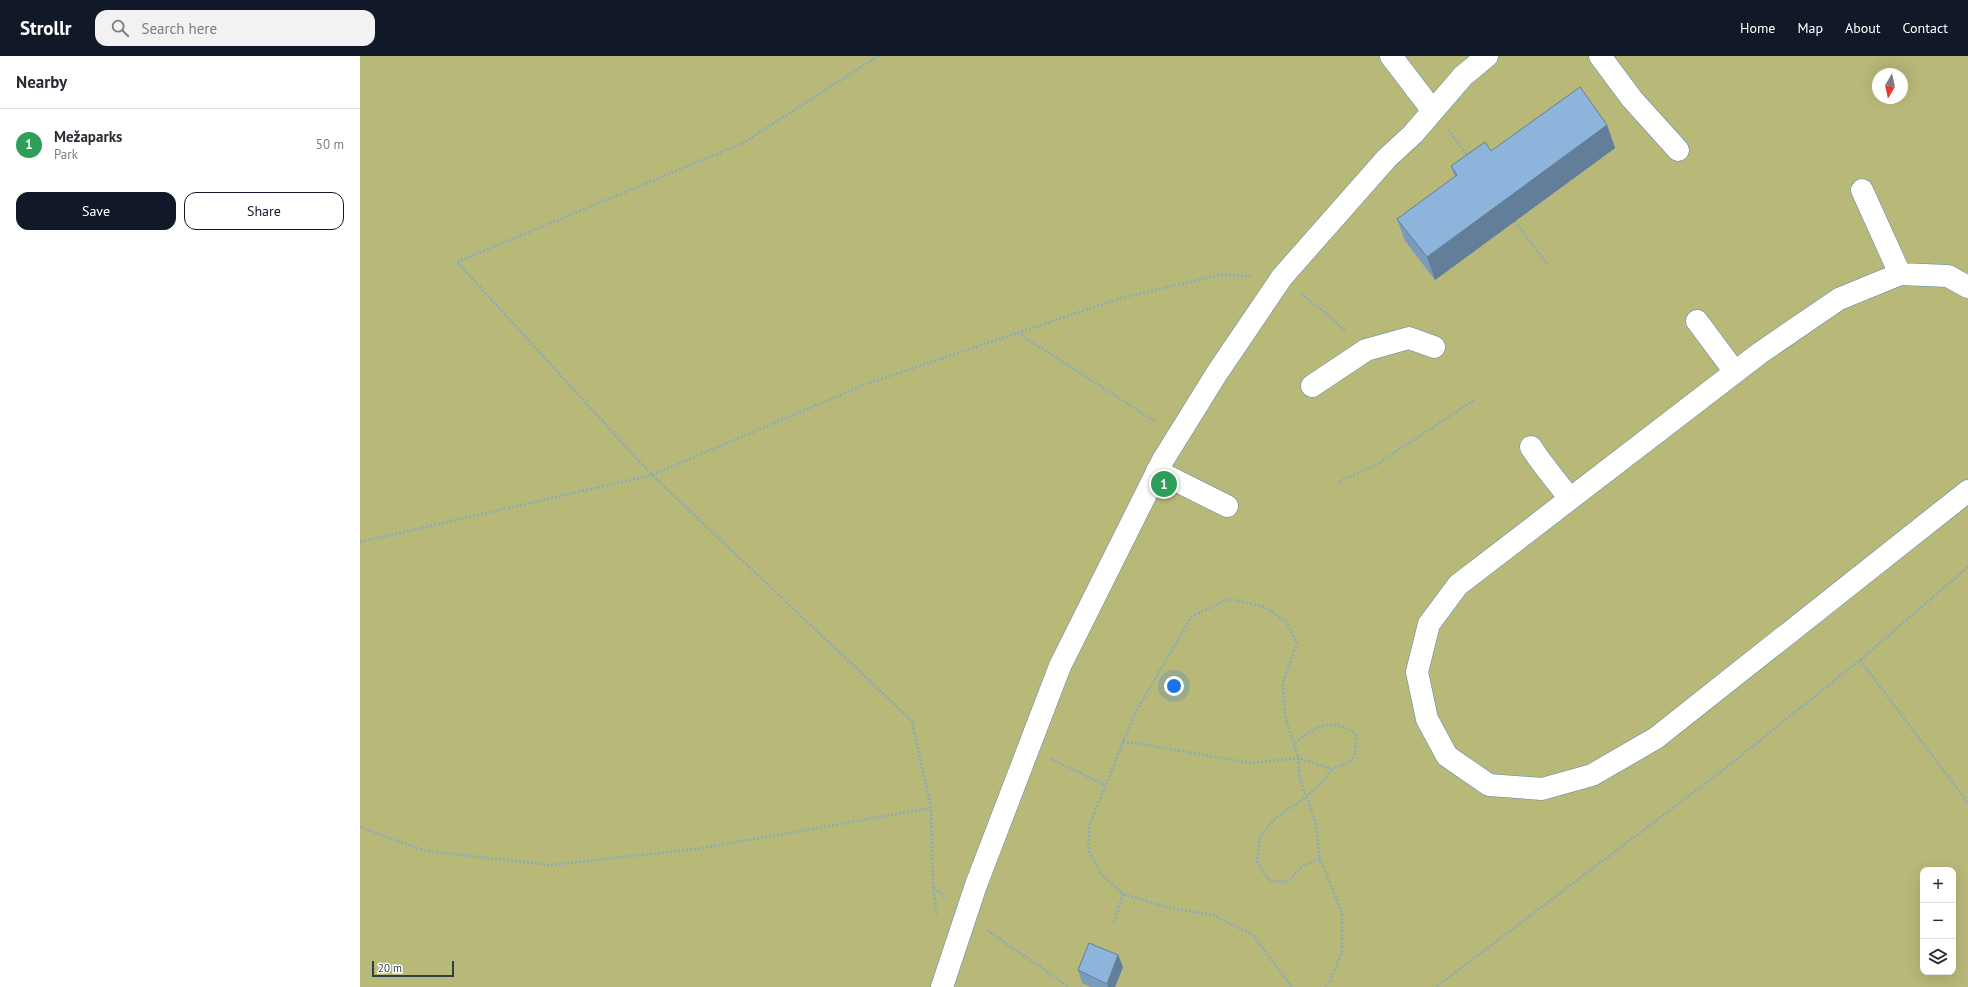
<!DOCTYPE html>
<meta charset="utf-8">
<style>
body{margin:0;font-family:"PT Sans",sans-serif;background:#f2f2f3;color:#2b2b33}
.controls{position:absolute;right:12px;bottom:12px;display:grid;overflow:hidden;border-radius:8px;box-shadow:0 4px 16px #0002}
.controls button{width:36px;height:36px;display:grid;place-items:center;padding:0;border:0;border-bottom:1px solid #e1e1e2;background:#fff;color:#2b2b33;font:20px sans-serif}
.compass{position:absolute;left:1512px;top:12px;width:36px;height:36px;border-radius:50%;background:#fff;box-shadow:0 4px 16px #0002;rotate:189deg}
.scale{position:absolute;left:12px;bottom:10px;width:82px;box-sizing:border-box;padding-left:4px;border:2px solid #28404a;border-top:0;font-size:11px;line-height:14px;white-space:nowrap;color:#28404a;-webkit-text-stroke:3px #fff;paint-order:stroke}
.you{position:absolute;left:814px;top:630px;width:14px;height:14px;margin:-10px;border:3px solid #fff;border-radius:50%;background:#1a73e8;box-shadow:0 0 0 6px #1a73e833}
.badge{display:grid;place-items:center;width:26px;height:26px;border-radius:50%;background:#111827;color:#fff;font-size:13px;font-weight:700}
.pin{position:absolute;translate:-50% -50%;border:2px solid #fff;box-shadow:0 1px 4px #0006}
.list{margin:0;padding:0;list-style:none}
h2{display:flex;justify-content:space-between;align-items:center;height:52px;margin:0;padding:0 16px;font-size:17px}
h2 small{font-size:13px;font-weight:400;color:#7c7c81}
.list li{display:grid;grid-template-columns:26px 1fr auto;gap:12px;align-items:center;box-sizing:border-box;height:72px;padding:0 16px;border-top:1px solid #e1e1e2}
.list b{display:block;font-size:15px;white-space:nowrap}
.list p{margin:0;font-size:13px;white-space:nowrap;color:#7c7c81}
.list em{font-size:13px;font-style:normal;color:#7c7c81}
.actions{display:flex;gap:8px;padding:12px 16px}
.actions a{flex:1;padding:9px 0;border:1px solid #111827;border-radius:12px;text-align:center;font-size:14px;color:#111827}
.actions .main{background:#111827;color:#fff}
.icon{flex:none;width:22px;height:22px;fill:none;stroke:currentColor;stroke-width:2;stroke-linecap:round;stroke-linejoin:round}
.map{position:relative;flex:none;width:1608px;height:931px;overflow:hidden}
header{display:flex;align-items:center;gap:24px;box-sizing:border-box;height:56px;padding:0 20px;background:#111827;color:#fff}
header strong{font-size:19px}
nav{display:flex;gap:22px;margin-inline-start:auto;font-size:14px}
.search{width:280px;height:36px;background:#f2f2f3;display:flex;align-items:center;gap:10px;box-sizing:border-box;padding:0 14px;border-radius:12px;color:#7c7c81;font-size:15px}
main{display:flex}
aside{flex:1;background:#fff}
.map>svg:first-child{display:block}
.green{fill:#b8b879;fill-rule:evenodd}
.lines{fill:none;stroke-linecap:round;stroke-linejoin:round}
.minor-casing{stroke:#558da6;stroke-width:23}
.path{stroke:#86acbe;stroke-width:2.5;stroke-dasharray:2 2;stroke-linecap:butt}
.minor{stroke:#fff;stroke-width:22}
.wall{fill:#799bbc}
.shaded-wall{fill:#637e99}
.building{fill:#8db4db;stroke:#637e99}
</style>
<header>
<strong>Strollr</strong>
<div class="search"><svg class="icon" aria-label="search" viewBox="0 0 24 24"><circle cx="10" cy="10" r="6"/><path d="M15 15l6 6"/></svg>Search here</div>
<nav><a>Home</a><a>Map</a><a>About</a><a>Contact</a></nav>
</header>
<main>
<aside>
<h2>Nearby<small></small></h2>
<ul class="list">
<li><span class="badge" style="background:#2e9e5b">1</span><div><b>Mežaparks</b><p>Park</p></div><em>50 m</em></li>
</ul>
<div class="actions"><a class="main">Save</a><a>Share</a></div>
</aside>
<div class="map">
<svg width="1608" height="931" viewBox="0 0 1608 931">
<rect width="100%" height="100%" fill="#b9e6fc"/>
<path class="green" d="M0 0H1608V931H0ZM1518 18H1542V42H1518ZM1563 814H1593V916H1563Z"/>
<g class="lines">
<defs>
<path id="minor" d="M1031 0 1073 55
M1240 0 1272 43 1318 94
M1502 134 1540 218
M1608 231 1588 220 1540 218 1479 243 1400 297 1098 529 1069 568 1057 616 1067 663 1087 700 1129 729 1182 733 1232 719 1296 682 1608 435
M1337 265 1375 316
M952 330 1006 294 1049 282 1074 291
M1171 391C1182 409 1197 425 1210 443
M797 415 867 450
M582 931 616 829 700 610 803 404 857 317 922 221 1027 102 1053 78 1103 20 1127 0"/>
</defs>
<use href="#minor" class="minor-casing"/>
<path class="path" d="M518 0 383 87 97 206 292 419 552 665 571 752 573 831 577 861
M1088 74 1108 100
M1155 165 1187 208
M941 238 967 258 986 276
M658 277 796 366
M979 426 1017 408 1116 343
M0 486 292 419 506 328 761 242 859 219 893 220
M1500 604 1608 747
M763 685 891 707 938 702 972 713 990 706 995 698 997 679C973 660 954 670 933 689
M691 703 745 729
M0 771 65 795 190 809 337 793 571 752
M960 803 942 810 928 826 909 824 897 806 900 782 913 764 946 741 962 726 972 713
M574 832 585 841
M754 867 763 838
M627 874 709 931
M932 931 893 879 853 859 810 852 763 838 743 820 728 794 730 767 775 657 832 560 869 543 905 551 926 566 937 587 923 627 925 660 938 702 940 723 955 764 960 803 982 856V897L969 927 965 931
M1076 931 1367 711 1500 604 1608 511"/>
<use href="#minor" class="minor"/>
</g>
<path class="wall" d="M1247 69 1255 92 1075 224 1045 185 1037 163 1095 121 1091 110Z
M758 899 763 911 755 931H731L722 927 718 914Z"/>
<path class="shaded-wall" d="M1247 69 1255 92 1075 224 1067 201Z
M758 899 763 911 755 931H748L747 928Z"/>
<path class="building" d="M1220 31 1247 69 1067 201 1037 163 1097 119 1091 110 1125 86 1131 95Z
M729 887 758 899 747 928 718 914Z"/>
</svg>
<div class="controls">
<button>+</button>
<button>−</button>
<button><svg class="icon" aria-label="layers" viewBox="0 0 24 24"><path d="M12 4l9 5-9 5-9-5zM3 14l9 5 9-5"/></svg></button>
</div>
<svg class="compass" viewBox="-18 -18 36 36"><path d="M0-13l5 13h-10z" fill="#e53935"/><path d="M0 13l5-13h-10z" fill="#7c7c81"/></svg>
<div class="scale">20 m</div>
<div class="you"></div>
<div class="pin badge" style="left:804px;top:428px;background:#2e9e5b">1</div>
</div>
</main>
